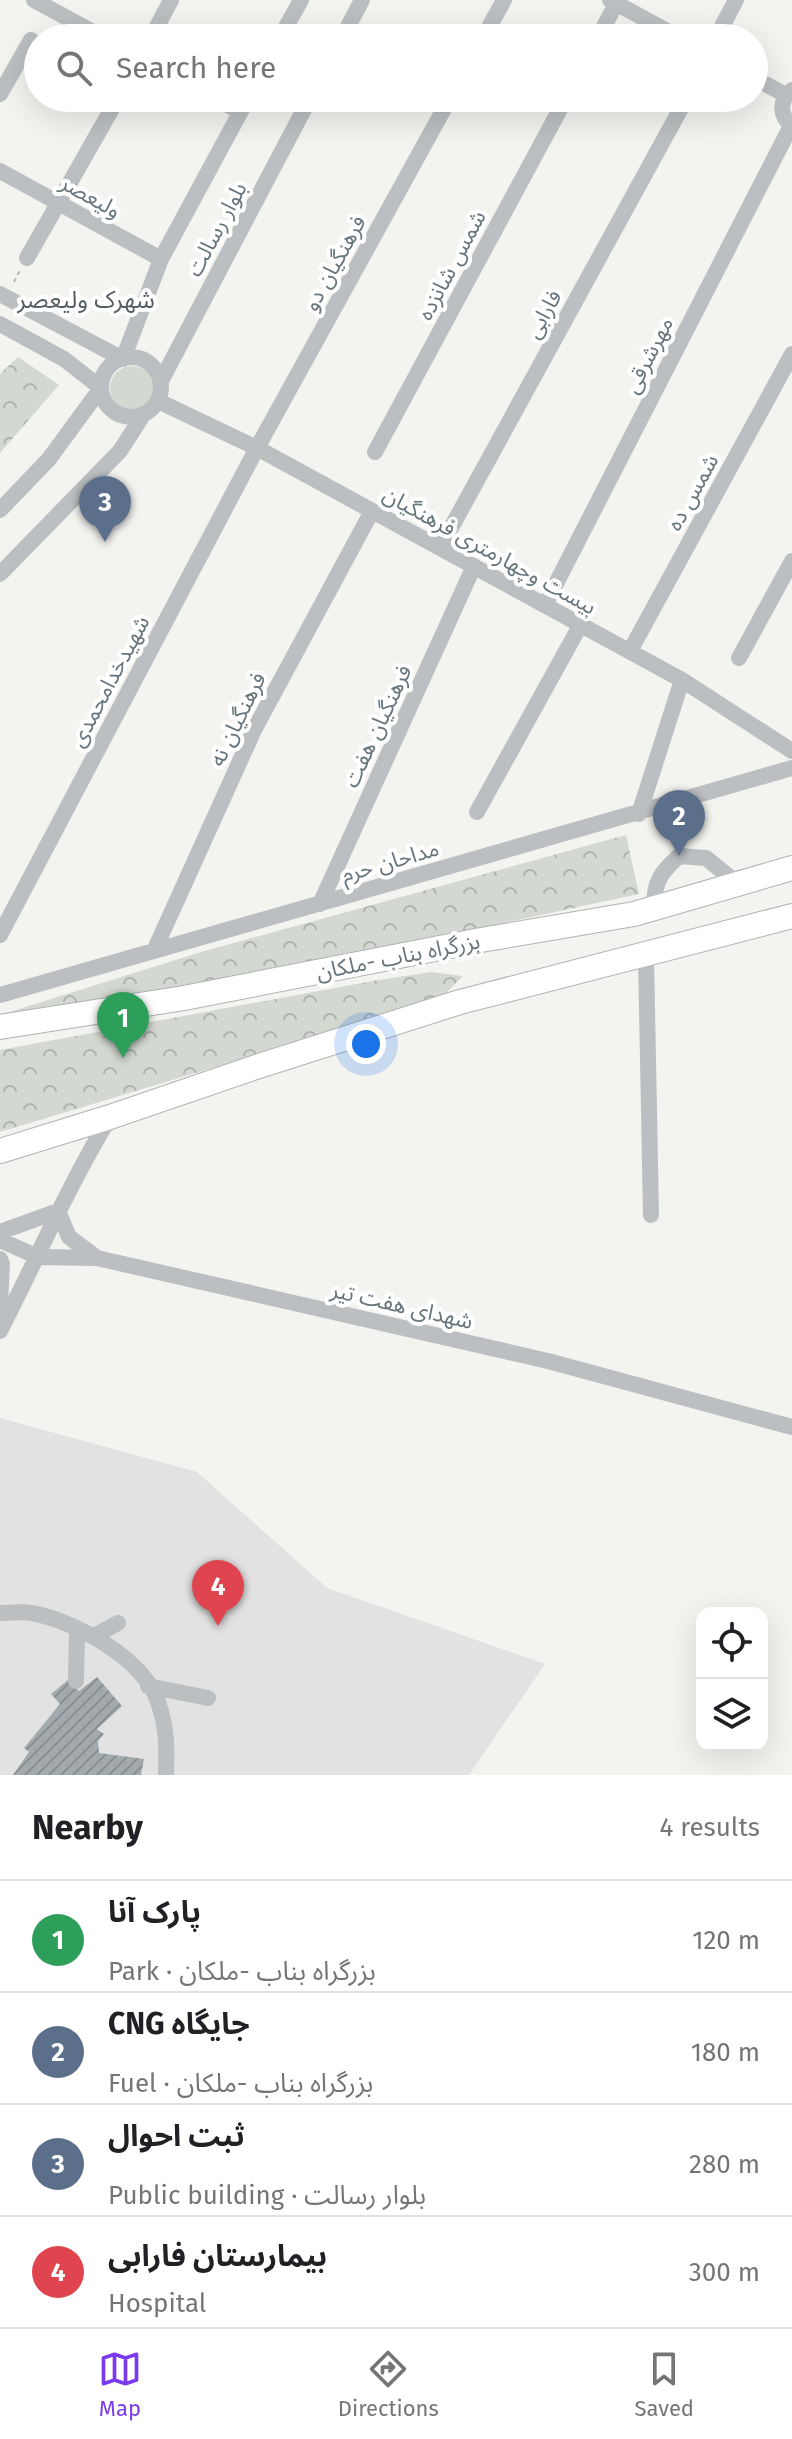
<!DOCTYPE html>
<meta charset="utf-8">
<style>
body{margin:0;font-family:"Fira Sans","Noto Sans Arabic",sans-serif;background:#f6f6f6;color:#202124}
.controls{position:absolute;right:24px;bottom:24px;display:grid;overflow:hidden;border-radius:16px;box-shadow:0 8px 32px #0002}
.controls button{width:72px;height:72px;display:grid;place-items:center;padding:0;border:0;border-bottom:2px solid #e0e0e0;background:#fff;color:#202124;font:40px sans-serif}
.you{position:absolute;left:366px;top:1044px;width:28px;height:28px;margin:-20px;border:6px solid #fff;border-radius:50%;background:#1a73e8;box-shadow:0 0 0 12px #1a73e833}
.badge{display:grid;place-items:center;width:52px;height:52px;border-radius:50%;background:#7c3aed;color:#fff;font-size:26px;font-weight:700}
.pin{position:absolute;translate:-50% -66px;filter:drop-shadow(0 2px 4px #0008)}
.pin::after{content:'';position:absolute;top:42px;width:28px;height:24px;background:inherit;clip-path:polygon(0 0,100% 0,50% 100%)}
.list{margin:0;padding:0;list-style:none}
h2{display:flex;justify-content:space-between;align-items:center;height:104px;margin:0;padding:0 32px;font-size:34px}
h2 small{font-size:26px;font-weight:400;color:#757577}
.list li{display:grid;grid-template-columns:52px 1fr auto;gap:24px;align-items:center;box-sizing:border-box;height:112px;padding:0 32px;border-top:2px solid #e0e0e0}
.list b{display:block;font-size:30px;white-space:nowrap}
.list p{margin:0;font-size:26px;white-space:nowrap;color:#757577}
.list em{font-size:26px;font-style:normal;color:#757577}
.icon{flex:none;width:44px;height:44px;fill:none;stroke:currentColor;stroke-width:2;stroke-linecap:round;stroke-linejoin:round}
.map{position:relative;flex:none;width:792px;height:1775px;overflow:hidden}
.search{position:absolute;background:#fff;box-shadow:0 8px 32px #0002;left:24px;right:24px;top:24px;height:88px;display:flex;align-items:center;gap:20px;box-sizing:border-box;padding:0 28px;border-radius:44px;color:#757577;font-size:30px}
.sheet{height:552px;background:#fff}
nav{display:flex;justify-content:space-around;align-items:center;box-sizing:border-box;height:112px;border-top:2px solid #e0e0e0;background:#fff;font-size:22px;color:#757577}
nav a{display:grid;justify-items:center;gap:4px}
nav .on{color:#7c3aed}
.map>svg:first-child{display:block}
.built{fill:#e1e2e1}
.grass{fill:#d3d8d0}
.park{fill:url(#park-crowns)}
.building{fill:url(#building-hatch)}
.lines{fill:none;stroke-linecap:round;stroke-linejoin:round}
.highway-casing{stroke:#afb2b4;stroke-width:26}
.path{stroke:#b5b8ba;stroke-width:2;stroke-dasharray:4 4;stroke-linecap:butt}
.minor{stroke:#bbbfc1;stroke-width:16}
.highway{stroke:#fff;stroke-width:24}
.labels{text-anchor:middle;stroke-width:8;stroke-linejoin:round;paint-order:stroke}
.street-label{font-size:22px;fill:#67757d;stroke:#fff}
.neighbourhood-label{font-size:24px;fill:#535d63;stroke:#fff}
</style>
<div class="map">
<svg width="792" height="1775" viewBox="0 0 792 1775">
<defs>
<pattern id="park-crowns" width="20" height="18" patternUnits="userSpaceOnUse" patternTransform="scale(2)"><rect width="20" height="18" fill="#d3d8d0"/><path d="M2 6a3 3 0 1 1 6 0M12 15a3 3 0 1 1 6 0" fill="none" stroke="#afb4ae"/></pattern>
<pattern id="building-hatch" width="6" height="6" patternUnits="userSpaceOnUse" patternTransform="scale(2)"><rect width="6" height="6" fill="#a3aaae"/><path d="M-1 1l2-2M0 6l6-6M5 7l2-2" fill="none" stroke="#898f93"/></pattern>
</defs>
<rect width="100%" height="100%" fill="#f3f3f0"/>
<path class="built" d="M0 1418 197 1472 327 1588 545 1664 469 1775H0Z"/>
<path class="grass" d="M110 388a22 22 0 1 1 44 0a22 22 0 1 1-44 0Z"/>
<path class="park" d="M18 357 59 385 0 453V374Z
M626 835 639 894 182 992 0 1015 201 952Z
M431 972 463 976 444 995 222 1065 0 1132V1050L378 980Z"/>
<path class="building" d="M97 1677 122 1706 97 1729 104 1734 98 1741 99 1753 144 1759 141 1775H13L29 1752 24 1748 60 1704 51 1694 68 1680 79 1691Z"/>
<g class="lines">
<defs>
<path id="highway" d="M0 1027 184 998 481 940 634 914 792 868
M0 1151 110 1117 253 1068 460 1002 792 916"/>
</defs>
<use href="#highway" class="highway-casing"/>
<path class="path" d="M14 282 20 270"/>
<path class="minor" d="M34 0 104 38
M610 0 680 38
M151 38 171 0
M280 38 301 0
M342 38 362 0
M483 38 504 0
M598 38 618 0
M716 38 736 0
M754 78 786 95
M792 90C779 100 779 115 792 126
M0 94 31 40
M215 98 240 112
M0 171 161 259
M27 258 118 98
M0 294 123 359 161 259 248 98
M0 324 64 359 101 388 49 459 0 510
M101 387a30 30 0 1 1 60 0a30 30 0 1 1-60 0Z
M161 381 310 98
M158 401 257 448 682 680 792 751
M375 452 566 98
M440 548 685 101
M0 574 120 451 143 415
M545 605 791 126
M630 651 792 354
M739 658 792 561
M477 812 581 624
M639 814 682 680
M320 904 474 566
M654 908C654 882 660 873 679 856L706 858 738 884
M0 935 257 448 450 98
M154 951 254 730 372 511
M646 955 651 1215
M0 995 792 768
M58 1211 69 1237 97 1258
M0 1232 58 1211
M0 1240 38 1257 97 1258 548 1361 792 1427
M0 1259 2 1264 0 1304
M0 1331C37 1259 68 1186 110 1117
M0 1613C10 1613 21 1611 31 1613 74 1620 144 1659 158 1702 167 1727 167 1749 166 1775
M94 1636 118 1623
M76 1681 77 1628
M148 1686 208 1698"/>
<use href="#highway" class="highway"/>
</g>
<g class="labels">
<g class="street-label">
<text transform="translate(91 196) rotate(29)" y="8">ولیعصر</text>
<text transform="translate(216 229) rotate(-62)" y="8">بلوار رسالت</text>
<text transform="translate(334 263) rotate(-61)" y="8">فرهنگیان دو</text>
<text transform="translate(451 265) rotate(-62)" y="8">شمس شانزده</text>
<text transform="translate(543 314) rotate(-61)" y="8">فارابی</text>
<text transform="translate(648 355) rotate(-63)" y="8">مهرشرقی</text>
<text transform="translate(692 492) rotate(-61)" y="8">شمس ده</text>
<text transform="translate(490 550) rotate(29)" y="8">بیست وچهارمتری فرهنگیان</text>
<text transform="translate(109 681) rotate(-62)" y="8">شهیدخدامحمدی</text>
<text transform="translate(237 719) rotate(-64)" y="8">فرهنگیان نه</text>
<text transform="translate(377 726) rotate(-65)" y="8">فرهنگیان هفت</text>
<text transform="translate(390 861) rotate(-16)" y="8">مداحان حرم</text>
<text transform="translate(398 956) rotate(-11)" y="8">بزرگراه بناب -ملکان</text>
<text transform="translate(402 1305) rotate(13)" y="8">شهدای هفت تیر</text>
</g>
<g class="neighbourhood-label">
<text x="86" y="308">شهرک ولیعصر</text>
</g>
</g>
</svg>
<div class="controls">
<button><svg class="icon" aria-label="locate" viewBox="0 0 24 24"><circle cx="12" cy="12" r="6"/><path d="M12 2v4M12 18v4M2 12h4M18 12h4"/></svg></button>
<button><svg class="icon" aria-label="layers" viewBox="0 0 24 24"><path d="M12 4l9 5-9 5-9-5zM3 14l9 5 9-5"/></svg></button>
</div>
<div class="you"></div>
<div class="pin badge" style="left:123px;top:1058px;background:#2e9e5b">1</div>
<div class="pin badge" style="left:679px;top:856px;background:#5c6f8a">2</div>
<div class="pin badge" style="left:105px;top:542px;background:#5c6f8a">3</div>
<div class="pin badge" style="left:218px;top:1626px;background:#e0444e">4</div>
<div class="search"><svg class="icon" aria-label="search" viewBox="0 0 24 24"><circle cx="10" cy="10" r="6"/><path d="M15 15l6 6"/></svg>Search here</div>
</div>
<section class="sheet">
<h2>Nearby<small>4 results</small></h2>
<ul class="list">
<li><span class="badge" style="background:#2e9e5b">1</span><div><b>پارک آنا</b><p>Park · بزرگراه بناب -ملکان</p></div><em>120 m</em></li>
<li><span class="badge" style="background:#5c6f8a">2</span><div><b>CNG جایگاه</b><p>Fuel · بزرگراه بناب -ملکان</p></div><em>180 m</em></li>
<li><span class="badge" style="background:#5c6f8a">3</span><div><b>ثبت احوال</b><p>Public building · بلوار رسالت</p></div><em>280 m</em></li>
<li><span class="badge" style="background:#e0444e">4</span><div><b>بیمارستان فارابی</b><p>Hospital</p></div><em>300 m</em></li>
</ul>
</section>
<nav>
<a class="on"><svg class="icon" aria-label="map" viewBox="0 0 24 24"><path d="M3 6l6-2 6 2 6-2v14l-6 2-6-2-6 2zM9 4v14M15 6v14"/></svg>Map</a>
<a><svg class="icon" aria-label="directions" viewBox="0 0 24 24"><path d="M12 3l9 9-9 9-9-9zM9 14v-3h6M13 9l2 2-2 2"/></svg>Directions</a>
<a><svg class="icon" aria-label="saved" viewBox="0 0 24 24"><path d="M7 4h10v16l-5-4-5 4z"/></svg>Saved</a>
</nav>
